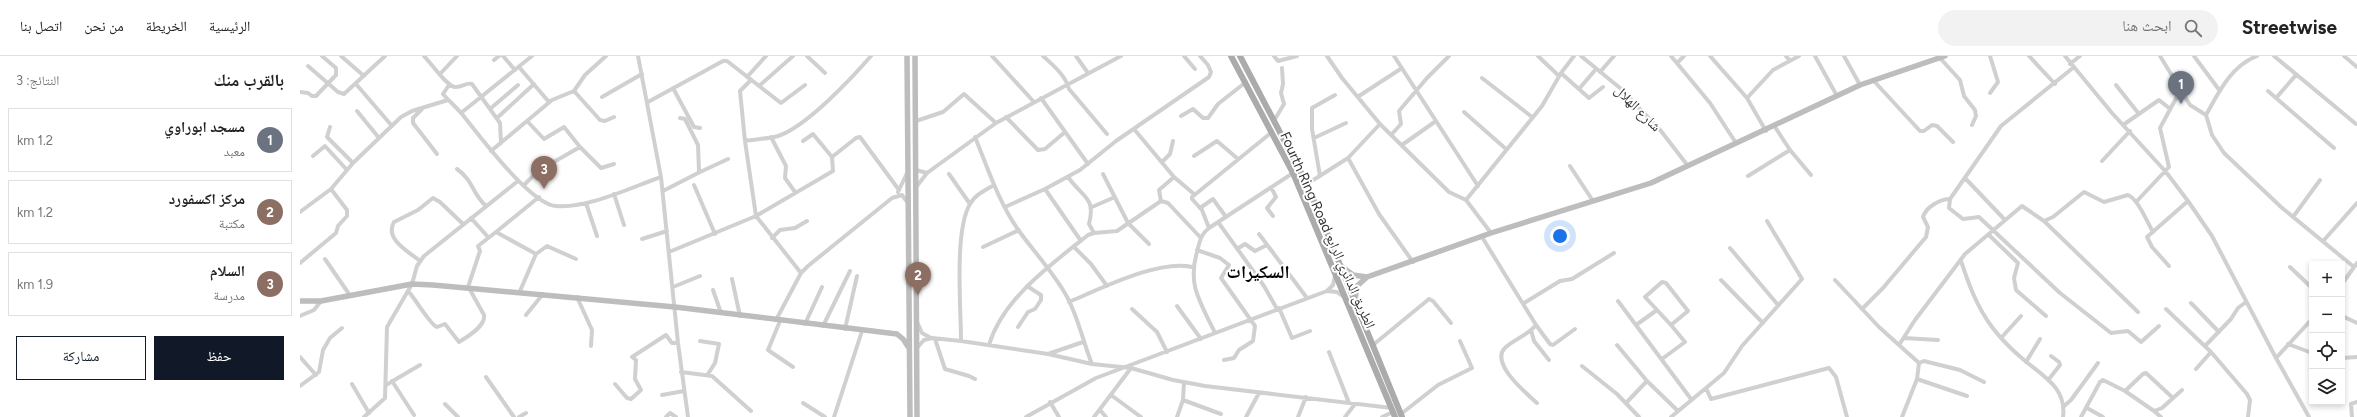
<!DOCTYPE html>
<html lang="ar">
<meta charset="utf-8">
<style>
body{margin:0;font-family:Figtree,"Noto Naskh Arabic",sans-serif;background:#f2f2f2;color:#222;direction:rtl}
.controls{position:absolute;right:12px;bottom:12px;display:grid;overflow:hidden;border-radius:0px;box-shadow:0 2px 6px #0003}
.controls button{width:36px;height:36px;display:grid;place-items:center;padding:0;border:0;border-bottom:1px solid #e0e0e0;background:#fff;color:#222;font:20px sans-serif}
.you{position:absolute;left:1260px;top:180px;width:14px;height:14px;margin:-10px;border:3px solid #fff;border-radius:50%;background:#1a73e8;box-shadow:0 0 0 6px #1a73e833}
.badge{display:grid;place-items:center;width:26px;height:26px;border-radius:50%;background:#111827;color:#fff;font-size:13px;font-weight:700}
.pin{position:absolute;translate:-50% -33px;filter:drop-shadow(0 1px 2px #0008)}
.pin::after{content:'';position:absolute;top:21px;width:14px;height:12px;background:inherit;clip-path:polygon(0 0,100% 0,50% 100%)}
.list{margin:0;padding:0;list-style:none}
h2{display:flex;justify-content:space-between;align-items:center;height:52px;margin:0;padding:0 16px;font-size:17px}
h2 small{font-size:13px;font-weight:400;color:#767676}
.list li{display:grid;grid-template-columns:26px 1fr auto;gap:12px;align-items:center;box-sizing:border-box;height:64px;margin:0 8px 8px;padding:0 8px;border:1px solid #e0e0e0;border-radius:0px}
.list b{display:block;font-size:15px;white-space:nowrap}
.list p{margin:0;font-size:13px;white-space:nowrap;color:#767676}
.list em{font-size:13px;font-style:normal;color:#767676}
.actions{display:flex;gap:8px;padding:12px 16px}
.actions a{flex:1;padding:9px 0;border:1px solid #111827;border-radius:0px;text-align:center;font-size:14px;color:#111827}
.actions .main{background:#111827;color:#fff}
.icon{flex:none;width:22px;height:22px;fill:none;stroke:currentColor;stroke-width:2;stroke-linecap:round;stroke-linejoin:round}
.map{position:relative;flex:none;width:2057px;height:361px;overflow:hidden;direction:ltr}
header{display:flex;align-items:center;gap:24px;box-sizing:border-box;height:56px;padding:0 20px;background:#fff;border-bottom:1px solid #e0e0e0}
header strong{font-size:19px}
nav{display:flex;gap:22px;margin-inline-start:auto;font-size:14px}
.search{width:280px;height:36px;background:#f2f2f2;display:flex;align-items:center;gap:10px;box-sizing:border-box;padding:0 14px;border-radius:22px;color:#767676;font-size:15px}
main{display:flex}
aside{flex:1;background:#fff}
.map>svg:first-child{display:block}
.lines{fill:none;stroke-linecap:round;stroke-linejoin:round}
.street{stroke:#d0d0d0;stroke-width:4}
.secondary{stroke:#bdbdbd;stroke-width:5.5}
.primary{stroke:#ababab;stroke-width:6}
.labels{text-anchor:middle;stroke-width:4;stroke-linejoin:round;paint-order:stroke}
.street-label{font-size:14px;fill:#333;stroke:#fff}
.district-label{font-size:18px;font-weight:bold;fill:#000;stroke:#fff}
</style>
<header>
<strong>Streetwise</strong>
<div class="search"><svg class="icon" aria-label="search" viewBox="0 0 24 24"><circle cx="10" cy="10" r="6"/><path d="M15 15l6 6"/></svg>ابحث هنا</div>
<nav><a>الرئيسية</a><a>الخريطة</a><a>من نحن</a><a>اتصل بنا</a></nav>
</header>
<main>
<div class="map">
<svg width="2057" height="361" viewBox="0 0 2057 361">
<rect width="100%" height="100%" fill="#fff"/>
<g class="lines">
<path class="street" d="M41 0 64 20
M124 0C131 7 148 32 156 31 163 31 166 26 172 28L200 67 201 87
M203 0 215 14
M338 0 361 121 378 287 388 361
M507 0 525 17
M692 0 734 46
M743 0C753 9 766 20 769 33L807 78
M776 0 788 17
M884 0 895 13
M974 0 978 5 997 0
M1027 0 1042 22 1080 68 1149 136 1166 144 1191 177
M1094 0 1178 130
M1238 0 1259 20
M1281 0 1320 32 1361 75 1388 110
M1371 0 1410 47 1436 87
M1410 0 1447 42
M1486 0 1490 5
M1515 0 1537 40
M1544 0 1560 29
M1690 0 1698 26 1690 37
M1729 0 1755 28
M1765 0 1774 11 1701 70 1650 143 1649 152 1663 163 1679 161 1760 237 1811 277 1828 275 1841 286 1859 270
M1860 0 1890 49 1906 59 1912 79 1924 97 1981 151 2054 211
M1894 0 1920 35
M1974 0 2056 68
M2044 0 2057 11
M1640 2 1660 24 1664 40 1675 54 1676 60 1672 69
M194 4 199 0
M1377 7 1384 0
M1770 8 1780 0
M8 10 38 36 44 38 85 0
M219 11 249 46
M1774 11 1812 57 1866 116 1888 145 1912 180 1976 302
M1300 16 1314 0
M1261 17 1289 42 1303 31
M140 18 157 0
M447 21 466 0
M1182 22 1232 61
M1573 24 1620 75H1624L1632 69 1637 70 1653 86
M56 28 92 70
M149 29 143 38C149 45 156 51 162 58 179 79 230 148 256 150 287 153 332 131 361 121
M1816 29 1839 58
M459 30 493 0
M373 32 394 71 400 72
M1279 33 1296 13
M274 35 300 64 305 65 314 61
M1968 35 2034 92
M0 36 8 37 12 40H16L36 19V12L22 0
M1059 40 1102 12
M302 41 342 18
M741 42 788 108
M1976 42 1996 19
M348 46 423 5H427L481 47 505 29
M122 53 113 62V67L137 98
M190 53 218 29
M57 55 79 82
M1164 56 1206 93
M161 57 232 0
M1906 59C1919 36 1931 10 1957 0
M881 60 893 53 903 62H908L918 48 946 26
M706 61 738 94 745 93 765 76
M197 62 234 28
M975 63 984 48 981 37 983 28 982 12
M616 65 643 56 664 38 696 67
M228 66 244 83 264 71 280 91 301 112 314 108
M1823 69 1859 44 1869 52
M30 71 27 81 53 107
M1475 71 1490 94 1511 119
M834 73 874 121 894 138
M1466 75 1447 42 1473 14 1499 0
M1091 79 1101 68 1099 55 1127 22 1149 0
M471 81 486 110 485 122 495 136
M675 81C688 113 699 147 719 175 735 197 753 216 766 239 778 260 783 286 792 308
M1014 82 1046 67
M445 85 440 35 451 24
M1102 89 1136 65
M191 95 252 44 274 35 285 19 306 0
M13 100 25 90 47 114
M894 100 917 85 938 103
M532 101 556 82 560 81 599 134
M1048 102 1079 158 1113 206
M1802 105 1830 75
M862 106 870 98 873 85
M1270 110 1293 145
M157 113C174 125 172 138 186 150
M616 114 627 117
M398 117 428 103
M649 118 670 148
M803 118 828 167 849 188
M1020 120 1012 73V52L1035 39
M1448 120 1490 94
M768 121C783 142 796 141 789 168L794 177
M1665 122 1705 164
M1007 128 1048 102 1080 68
M224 129 238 115 280 91
M394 129 415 178
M617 130 627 117 696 67 821 0
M971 131 976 141 967 152 973 160
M745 133 781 185
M363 135 398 117 399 115 398 89 385 63 380 62
M598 136 607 117
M314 138 324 169
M1166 144 1242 50 1261 17 1274 0
M861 145 859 134 874 121
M1836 146 1869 111 1860 72 1880 35
M286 147 297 180
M705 151 745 133 780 114 816 85 909 21 911 16 908 9 900 0
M792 151 815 141
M900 152 913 143 926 161
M0 156 31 133 53 107 101 61 112 55 148 44
M1993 161 2020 124
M171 162 188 181
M1744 165 1753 161 1784 136 1804 146 1828 139C1838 143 1847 166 1853 176
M918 166 964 230 977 253
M909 172 902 154 892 143V141L972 76
M196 176 239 141
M959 178 1007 242
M1690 180 1718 207 1714 222 1716 234 1746 260
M1182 181 1236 269 1250 288 1253 289 1275 273
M472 182 480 174 495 172 507 165
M342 183 367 175
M2024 184 2057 147
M683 191 719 174
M774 191 791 208 807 230
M1430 192 1478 249
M937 193 945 188 955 195 967 189
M897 194 920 202 929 209 921 222 955 270 953 285 939 294 934 302 924 304
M369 196 456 160 533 115 532 101 513 78 503 85
M25 203 49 238
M120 205C109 196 84 183 94 166L118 154 133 142 140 146 163 168
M1661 205C1669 229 1677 251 1692 271 1701 283 1712 294 1724 304 1743 320 1767 332 1763 361
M0 207 36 177 38 170 47 160V154L31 133
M1869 210 1852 191 1847 181 1888 145
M1990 211 2012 232
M501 217 456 160 445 85C456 83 468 83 478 80 506 71 551 23 571 0
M432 223 440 260
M1421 224 1463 267
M1535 224 1579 271 1619 307 1617 323 1602 361
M2042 228 2057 207
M168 231 180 195 178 190 196 176 236 198
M373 231 400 220
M413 234 421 257
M108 235C115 242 130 269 137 271L145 268 159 286C167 281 186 270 184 259L169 232
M220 235 236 198 247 190 276 203
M1027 235 1033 229 1035 220
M277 241 292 274 291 290
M1318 245 1391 343
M769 246C800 233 859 203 892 211
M1224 247 1260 225 1272 223 1314 197
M1891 247 1919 276
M877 250 901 283
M979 252 992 282 1010 275
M832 253 857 276 867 296
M1562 253 1583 232 1626 181 1628 171 1623 161C1626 151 1640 143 1650 143
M1866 253 1911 296 1947 338 1950 344 1948 361
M226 259 243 238
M0 260 14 254 21 245
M2042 260 2057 267
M476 264 501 217 508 210 592 142 602 139 608 147
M480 265 468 294 493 311
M505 268 522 231
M618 268 622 277 631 282
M1236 269C1228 279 1215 283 1206 291 1188 306 1227 338 1237 347
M1336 269 1357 254 1371 269 1388 255 1366 227 1362 226 1345 241 1357 254
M523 270 550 215
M718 271 728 256 735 253 741 244V239L727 230
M545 273 557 220
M1231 274 1234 285 1249 304
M915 277C901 247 887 230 897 196 900 185 900 179 909 172L993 117
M1604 282 1638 284
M1701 282 1721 260
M635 283 645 313 669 320 675 323
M400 285 419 288 415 307 408 318
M661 285C661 252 654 175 670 148 675 139 685 134 694 129
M1988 288 2012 297
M689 289C703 242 752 208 788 179L794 177 817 175 861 145 868 147 900 181
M1073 289 1129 243 1133 245 1151 267
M1317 289 1347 325 1378 355
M1599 289 1615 264 1665 198 1722 150 1744 165 1838 256
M1905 290 1931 263 1938 252 1946 246
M617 292 624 284 632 282 661 285 748 298 792 308 831 312 873 324 905 330 1092 352
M1029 296 1049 347
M748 298 783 286
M0 301 16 319
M2042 302 2057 301
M1362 303 1385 286 1371 269
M1726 306 1740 283
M1619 307 1624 305 1660 314 1684 326
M1282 310 1317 338 1339 361
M1896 313 1911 296
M381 316 412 320 451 355
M186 321 214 361
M1617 323 1667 340
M1749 323 1760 309 1759 306 1751 300
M92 325 114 359
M52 328 69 357
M315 328 327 342 331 343 341 334 335 323 336 304 332 301 366 279 372 287H378
M86 329 120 309
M0 330 19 316 23 294 30 282 42 272
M1406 332 1424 317 1442 290 1502 223 1467 165
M1825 335 1843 318 1846 317 1873 342
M362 339 384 335
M811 339 841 361
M883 344 921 358
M750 346 759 361
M503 347 525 361
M1326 347 1347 325
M145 348 158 361
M1763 351 1771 344 1798 307
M1787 352 1803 361
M800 354 806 361
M1854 355 1861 361
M1101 358 1138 329 1172 312 1160 285
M64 361 85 342 87 271 112 228 117 210 124 200 218 125
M219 361 226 357
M366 361 370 357 376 361
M534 361 562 275
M726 361 796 322 1027 235 1037 236 1043 240
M794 361 831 312
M877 361 883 344 884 326
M946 361 959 337
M998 361 1006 341
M1045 361 1055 348
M1082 361 1093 356
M1371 361 1406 332 1411 343 1529 312 1536 321 1547 361
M1781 361 1800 326 1803 324 1825 335 1854 355 1862 352 1882 334
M2009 361 1976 302 2012 263
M2052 361 2051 348 2057 346"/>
<path class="secondary" d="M607 0 610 361
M615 0 617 361
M1041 210 1053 219 1067 221
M1055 244 1057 230 1067 221 1191 177 1351 127 1560 29 1645 0
M0 245H21L112 228 133 229 375 251 597 278 603 283 609 292"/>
<path class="primary" d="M931 0 993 117 1095 361
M940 0 1007 128 1102 361"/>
</g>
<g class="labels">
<g class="street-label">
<text transform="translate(1338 52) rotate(45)" y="5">شارع الهلال</text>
<text transform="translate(1028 174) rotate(66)" y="5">Fourth Ring Road الطريق الدائري الرابع</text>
</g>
<g class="district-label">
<text x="958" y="222">السكيرات</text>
</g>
</g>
</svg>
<div class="controls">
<button>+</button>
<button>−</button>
<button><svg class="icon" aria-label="locate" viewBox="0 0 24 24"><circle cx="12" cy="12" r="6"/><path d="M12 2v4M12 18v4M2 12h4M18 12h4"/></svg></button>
<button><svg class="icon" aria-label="layers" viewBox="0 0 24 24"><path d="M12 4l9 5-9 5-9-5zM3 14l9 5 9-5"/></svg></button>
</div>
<div class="you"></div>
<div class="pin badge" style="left:1881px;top:48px;background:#6b7280">1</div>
<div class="pin badge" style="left:618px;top:239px;background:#8d6e63">2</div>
<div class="pin badge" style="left:244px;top:133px;background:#8d6e63">3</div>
</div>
<aside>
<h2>بالقرب منك<small>النتائج: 3</small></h2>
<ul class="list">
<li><span class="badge" style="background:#6b7280">1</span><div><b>مسجد ابوراوي</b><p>معبد</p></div><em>1.2 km</em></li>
<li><span class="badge" style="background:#8d6e63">2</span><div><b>مركز اكسفورد</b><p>مكتبة</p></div><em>1.2 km</em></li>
<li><span class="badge" style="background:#8d6e63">3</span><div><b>السلام</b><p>مدرسة</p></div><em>1.9 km</em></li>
</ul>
<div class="actions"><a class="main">حفظ</a><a>مشاركة</a></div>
</aside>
</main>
